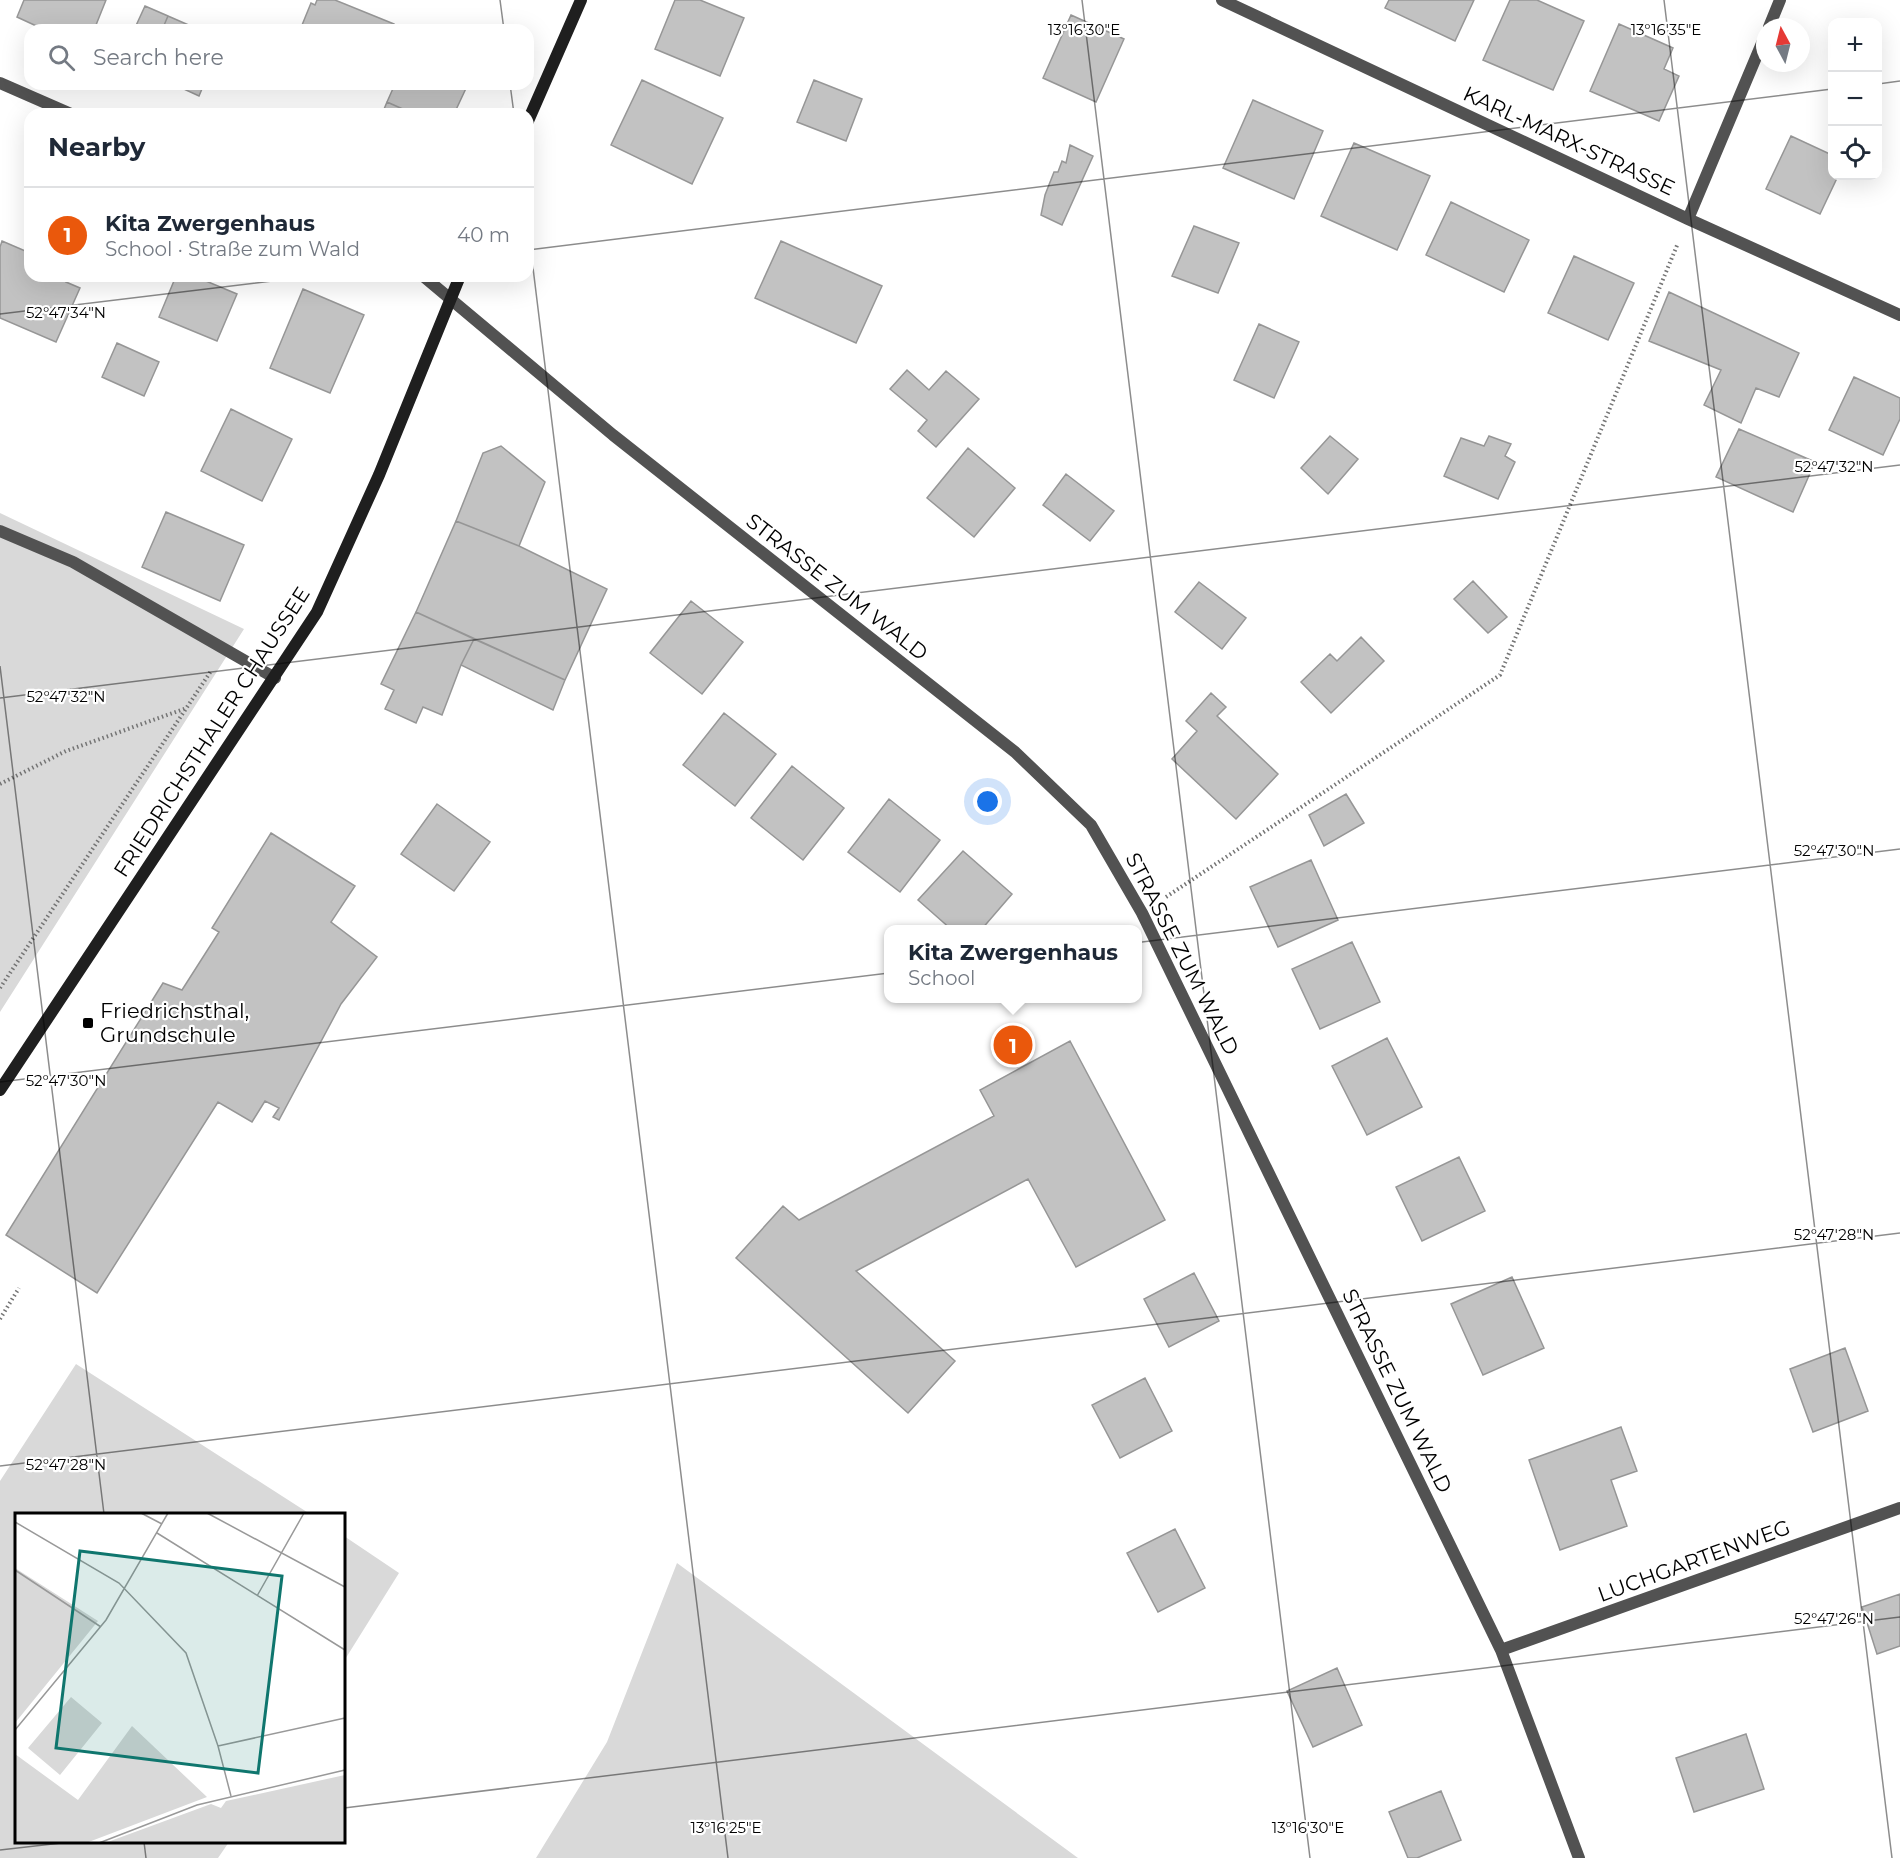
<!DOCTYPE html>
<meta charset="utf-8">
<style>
body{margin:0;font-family:Montserrat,sans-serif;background:#f6f6f7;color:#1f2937}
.controls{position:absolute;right:18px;top:18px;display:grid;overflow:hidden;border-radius:12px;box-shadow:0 6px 24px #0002}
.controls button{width:54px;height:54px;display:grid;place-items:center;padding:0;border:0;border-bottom:2px solid #e0e1e3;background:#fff;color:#1f2937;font:30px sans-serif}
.compass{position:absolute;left:1756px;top:18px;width:54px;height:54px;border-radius:50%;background:#fff;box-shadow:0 6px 24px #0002;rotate:353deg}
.you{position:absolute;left:988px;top:802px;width:21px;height:21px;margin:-15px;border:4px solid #fff;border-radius:50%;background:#1a73e8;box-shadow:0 0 0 9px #1a73e833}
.badge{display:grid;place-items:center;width:39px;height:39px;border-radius:50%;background:#ea580c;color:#fff;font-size:20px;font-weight:700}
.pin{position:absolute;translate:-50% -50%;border:3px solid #fff;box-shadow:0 2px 6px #0006}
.popup{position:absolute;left:884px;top:925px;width:258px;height:78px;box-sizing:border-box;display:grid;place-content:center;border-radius:12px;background:#fff;filter:drop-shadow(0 2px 4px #0005);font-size:20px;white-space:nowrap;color:#747a83}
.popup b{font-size:22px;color:#1f2937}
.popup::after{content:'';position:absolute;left:50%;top:100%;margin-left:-12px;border:12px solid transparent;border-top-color:#fff}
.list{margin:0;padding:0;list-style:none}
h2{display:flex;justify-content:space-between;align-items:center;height:78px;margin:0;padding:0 24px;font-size:26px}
h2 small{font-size:20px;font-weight:400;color:#747a83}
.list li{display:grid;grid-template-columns:39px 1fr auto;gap:18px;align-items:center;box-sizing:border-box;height:96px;padding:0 24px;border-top:2px solid #e0e1e3}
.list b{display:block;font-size:22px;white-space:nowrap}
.list p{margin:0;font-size:20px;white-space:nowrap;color:#747a83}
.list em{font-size:20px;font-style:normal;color:#747a83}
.icon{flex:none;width:33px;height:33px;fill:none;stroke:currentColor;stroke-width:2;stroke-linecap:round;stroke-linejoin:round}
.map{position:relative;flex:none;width:1900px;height:1858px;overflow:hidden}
.search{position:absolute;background:#fff;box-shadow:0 6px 24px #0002;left:24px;top:24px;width:510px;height:66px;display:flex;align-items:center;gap:15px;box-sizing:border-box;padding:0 21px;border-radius:18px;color:#747a83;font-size:22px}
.panel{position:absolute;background:#fff;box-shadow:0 6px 24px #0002;left:24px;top:108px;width:510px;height:174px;border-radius:18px}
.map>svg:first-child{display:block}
.green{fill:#d9d9d9}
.building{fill:#c2c2c2;stroke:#969696;stroke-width:1.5}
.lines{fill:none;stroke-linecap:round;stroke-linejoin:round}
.path{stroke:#747474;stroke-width:4;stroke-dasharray:1.5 3;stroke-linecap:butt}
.lane{stroke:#525252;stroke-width:12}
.street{stroke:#525252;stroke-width:12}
.secondary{stroke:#1f1f1f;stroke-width:12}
.ticks{fill:none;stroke:#000;stroke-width:1.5;stroke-opacity:0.45}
.poi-dot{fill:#000;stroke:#fff;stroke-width:2}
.labels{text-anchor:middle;stroke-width:4.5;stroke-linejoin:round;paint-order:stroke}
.street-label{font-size:21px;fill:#000;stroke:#fff}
.poi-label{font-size:21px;fill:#000;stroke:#fff;text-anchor:start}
.inset-road{fill:none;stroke:#999;stroke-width:1.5}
.view{fill:#0f766e;fill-opacity:0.15;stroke:#0f766e;stroke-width:3}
.inset-edge{fill:none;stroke:#000;stroke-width:3}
.ticks-label{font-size:15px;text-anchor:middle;fill:#000;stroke:#fff;stroke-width:4.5;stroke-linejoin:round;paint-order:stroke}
</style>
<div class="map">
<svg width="1900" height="1858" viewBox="0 0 1900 1858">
<rect width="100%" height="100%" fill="#fff"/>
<path class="green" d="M0 513 244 629 0 1012Z
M76 1364 310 1514H16V1842H229L218 1858H0V1481Z
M344 1536 399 1573 344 1661Z
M677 1563 1078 1858H536L607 1742Z"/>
<path class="building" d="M24 0H106L94 30H45L17 17Z
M317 0H335L394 24 392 30H300L311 3 315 5Z
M675 0H700L744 18 720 76 655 49Z
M1389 0H1474L1455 41 1385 8Z
M1510 0H1537L1584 21 1553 90 1483 60Z
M145 6 168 16 162 30H134Z
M1071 15 1124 39 1096 102 1043 78Z
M168 16 200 30H162Z
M1619 24 1673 48 1664 69 1679 76 1659 121 1590 91Z
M642 80 723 118 692 184 611 145Z
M814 80 862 99 846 141 797 122Z
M173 84H204L199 96Z
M395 84H468L454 114H414L387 102Z
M1253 100 1323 131 1294 199 1223 168Z
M387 102 414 114H382Z
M1791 136 1832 155V176H1838L1820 214 1766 189Z
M1354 143 1430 176 1397 250 1321 216Z
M1070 145 1093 156 1062 225 1041 215 1045 195 1054 172H1058L1062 161 1066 163Z
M1451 202 1529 240 1504 292 1426 255Z
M1194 226 1239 243 1218 293 1172 276Z
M2 241 30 253V276H69L66 282 80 288 56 342 0 318V247Z
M781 241 882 286 856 343 755 298Z
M1574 256 1634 283 1608 340 1548 313Z
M176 276H194L237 294 217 341 159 317Z
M303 289 364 315 330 393 270 368Z
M1669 292 1799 353 1779 397 1756 388 1741 423 1704 405 1721 370 1649 341Z
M1259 324 1299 342 1274 398 1234 380Z
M117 343 159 362 144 396 102 377Z
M907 370 929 390 946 371 979 399 936 447 918 431 927 420 890 389Z
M1854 377 1900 398V419L1883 455 1829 430Z
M231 409 292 439 262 501 201 471Z
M1739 429 1815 462 1793 512 1716 477Z
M1330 436 1358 459 1328 494 1301 468Z
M1489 436 1511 444 1505 456 1515 462 1498 499 1444 476 1461 438 1484 446Z
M501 446 545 482 519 546 456 521 483 453Z
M968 448 1015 488 974 537 927 498Z
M1066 474 1114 511 1090 541 1043 505Z
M166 512 244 545 220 601 142 567Z
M456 521 519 546 607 589 565 680 416 612Z
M1473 581 1507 617 1488 633 1454 599Z
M1199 582 1246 618 1222 649 1175 612Z
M691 601 743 642 702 694 650 653Z
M416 612 474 639 461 665 442 715 423 707 416 723 385 709 394 690 381 684Z
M1361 637 1384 661 1331 713 1301 682 1330 654 1337 661Z
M474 639 565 680 553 710 461 665Z
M1211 693 1226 707 1217 716 1278 774 1236 819 1172 759 1197 731 1186 721Z
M724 713 776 754 735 806 683 765Z
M792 766 844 808 803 860 751 818Z
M1346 794 1364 823 1324 846 1309 815Z
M889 799 940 840 900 892 848 852Z
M437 804 490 842 454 891 401 854Z
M271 833 355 886 331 922 377 957 341 1004 279 1120 273 1117 279 1108 265 1101 252 1122 218 1102 97 1293 6 1235 163 983 182 990 219 932 212 928Z
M963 851 1012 894 981 930H952L918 900Z
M1311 860 1338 920 1278 947 1250 887Z
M1352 942 1380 1002 1320 1029 1292 969Z
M1387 1038 1422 1107 1367 1135 1332 1066Z
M1070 1041 1165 1220 1076 1267 1028 1179 856 1271 955 1361 908 1413 736 1258 783 1206 799 1220 994 1116 980 1090Z
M1459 1157 1485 1211 1422 1241 1396 1187Z
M1194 1273 1219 1321 1169 1347 1144 1299Z
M1512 1277 1544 1348 1483 1375 1451 1304Z
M1845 1348 1868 1411 1813 1432 1790 1369Z
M1145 1378 1172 1431 1120 1458 1092 1405Z
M1621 1427 1637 1471 1611 1480 1627 1526 1560 1550 1529 1460Z
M1175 1529 1205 1588 1158 1612 1127 1553Z
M1900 1594V1646L1877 1654 1862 1607Z
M1337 1668 1362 1725 1313 1747 1287 1691Z
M1746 1734 1764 1789 1694 1812 1676 1758Z
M1441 1791 1461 1840 1417 1858H1408L1389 1812Z"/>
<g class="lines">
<path class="path" d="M0 784 66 751 187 708
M1166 897 1500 675 1678 243
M0 988 211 671
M0 1319 19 1288"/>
<path class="lane" d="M0 531 73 562 275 678"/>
<path class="street" d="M1222 0 1688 219 1900 315
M1769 27 1780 0
M0 83 71 114
M1688 219 1765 36
M423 276 613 435 1015 752 1091 825 1142 913 1501 1650 1579 1858
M1501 1650 1900 1508"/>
<path class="secondary" d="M528 121 581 0
M0 1090 317 612 379 475 460 276"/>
</g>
<path class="ticks" d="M500 0 504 30M1082 0 1310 1858M1664 0 1892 1858M510 84 514 114M1878 84 1900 81M528 227 728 1858M528 250 1832 89M0 314 313 276M0 666 104 1514M0 698 1900 465M0 1082 1900 849M0 1466 1900 1233M344 1808 1900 1617M144 1842 146 1858M0 1850 70 1842"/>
<rect class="poi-dot" x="82" y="1017" width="12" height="12" rx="3"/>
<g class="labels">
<g class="street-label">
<text transform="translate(1569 141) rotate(25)" y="7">KARL-MARX-STRASSE</text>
<text transform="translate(837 587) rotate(38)" y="7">STRASSE ZUM WALD</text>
<text transform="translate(212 732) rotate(-57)" y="7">FRIEDRICHSTHALER CHAUSSEE</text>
<text transform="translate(1182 954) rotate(63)" y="7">STRASSE ZUM WALD</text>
<text transform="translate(1397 1391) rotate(64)" y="7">STRASSE ZUM WALD</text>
<text transform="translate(1694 1561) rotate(-20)" y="7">LUCHGARTENWEG</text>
</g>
<g class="poi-label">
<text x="100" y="1018">Friedrichsthal,<tspan x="100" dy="24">Grundschule</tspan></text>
</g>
</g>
<g transform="translate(15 1513)">
<rect width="330" height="330" fill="#fff"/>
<path d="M0 55 83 108 0 210ZM56 184 87 210 45 262 13 235ZM117 213 192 284 71 330H0V241L63 287ZM330 262V330H90L196 291 206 295 211 288Z" fill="#d9d9d9"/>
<path class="inset-road" d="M126 0 147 11M192 0 330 74M0 9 104 70 171 140 203 233 216 283M142 20 330 137M0 57 86 114M242 83 289 0M0 217 91 107 153 0M203 233 330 205M84 330 182 292 330 257"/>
<path class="view" d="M65 38 267 63 243 260 41 235Z"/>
<rect width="330" height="330" class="inset-edge"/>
</g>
<g class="ticks-label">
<text x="1084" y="35">13°16'30"E</text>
<text x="1666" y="35">13°16'35"E</text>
<text x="66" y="318">52°47'34"N</text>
<text x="1834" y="472">52°47'32"N</text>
<text x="66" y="702">52°47'32"N</text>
<text x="1834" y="856">52°47'30"N</text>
<text x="66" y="1086">52°47'30"N</text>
<text x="1834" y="1240">52°47'28"N</text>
<text x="66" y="1470">52°47'28"N</text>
<text x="1834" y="1624">52°47'26"N</text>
<text x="726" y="1833">13°16'25"E</text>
<text x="1308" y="1833">13°16'30"E</text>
</g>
</svg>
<div class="controls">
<button>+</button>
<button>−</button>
<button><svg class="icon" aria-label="locate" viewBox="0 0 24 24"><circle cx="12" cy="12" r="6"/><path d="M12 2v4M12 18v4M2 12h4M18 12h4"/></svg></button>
</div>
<svg class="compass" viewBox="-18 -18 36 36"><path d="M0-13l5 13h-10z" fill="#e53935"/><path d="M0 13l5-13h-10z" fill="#747a83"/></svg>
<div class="you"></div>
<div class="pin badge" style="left:1013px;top:1045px">1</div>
<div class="popup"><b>Kita Zwergenhaus</b>School</div>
<div class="search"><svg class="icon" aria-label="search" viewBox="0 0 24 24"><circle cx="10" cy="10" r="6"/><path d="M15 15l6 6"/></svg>Search here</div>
<section class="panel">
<h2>Nearby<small></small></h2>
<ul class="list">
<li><span class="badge">1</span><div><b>Kita Zwergenhaus</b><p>School · Straße zum Wald</p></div><em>40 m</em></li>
</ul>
</section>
</div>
